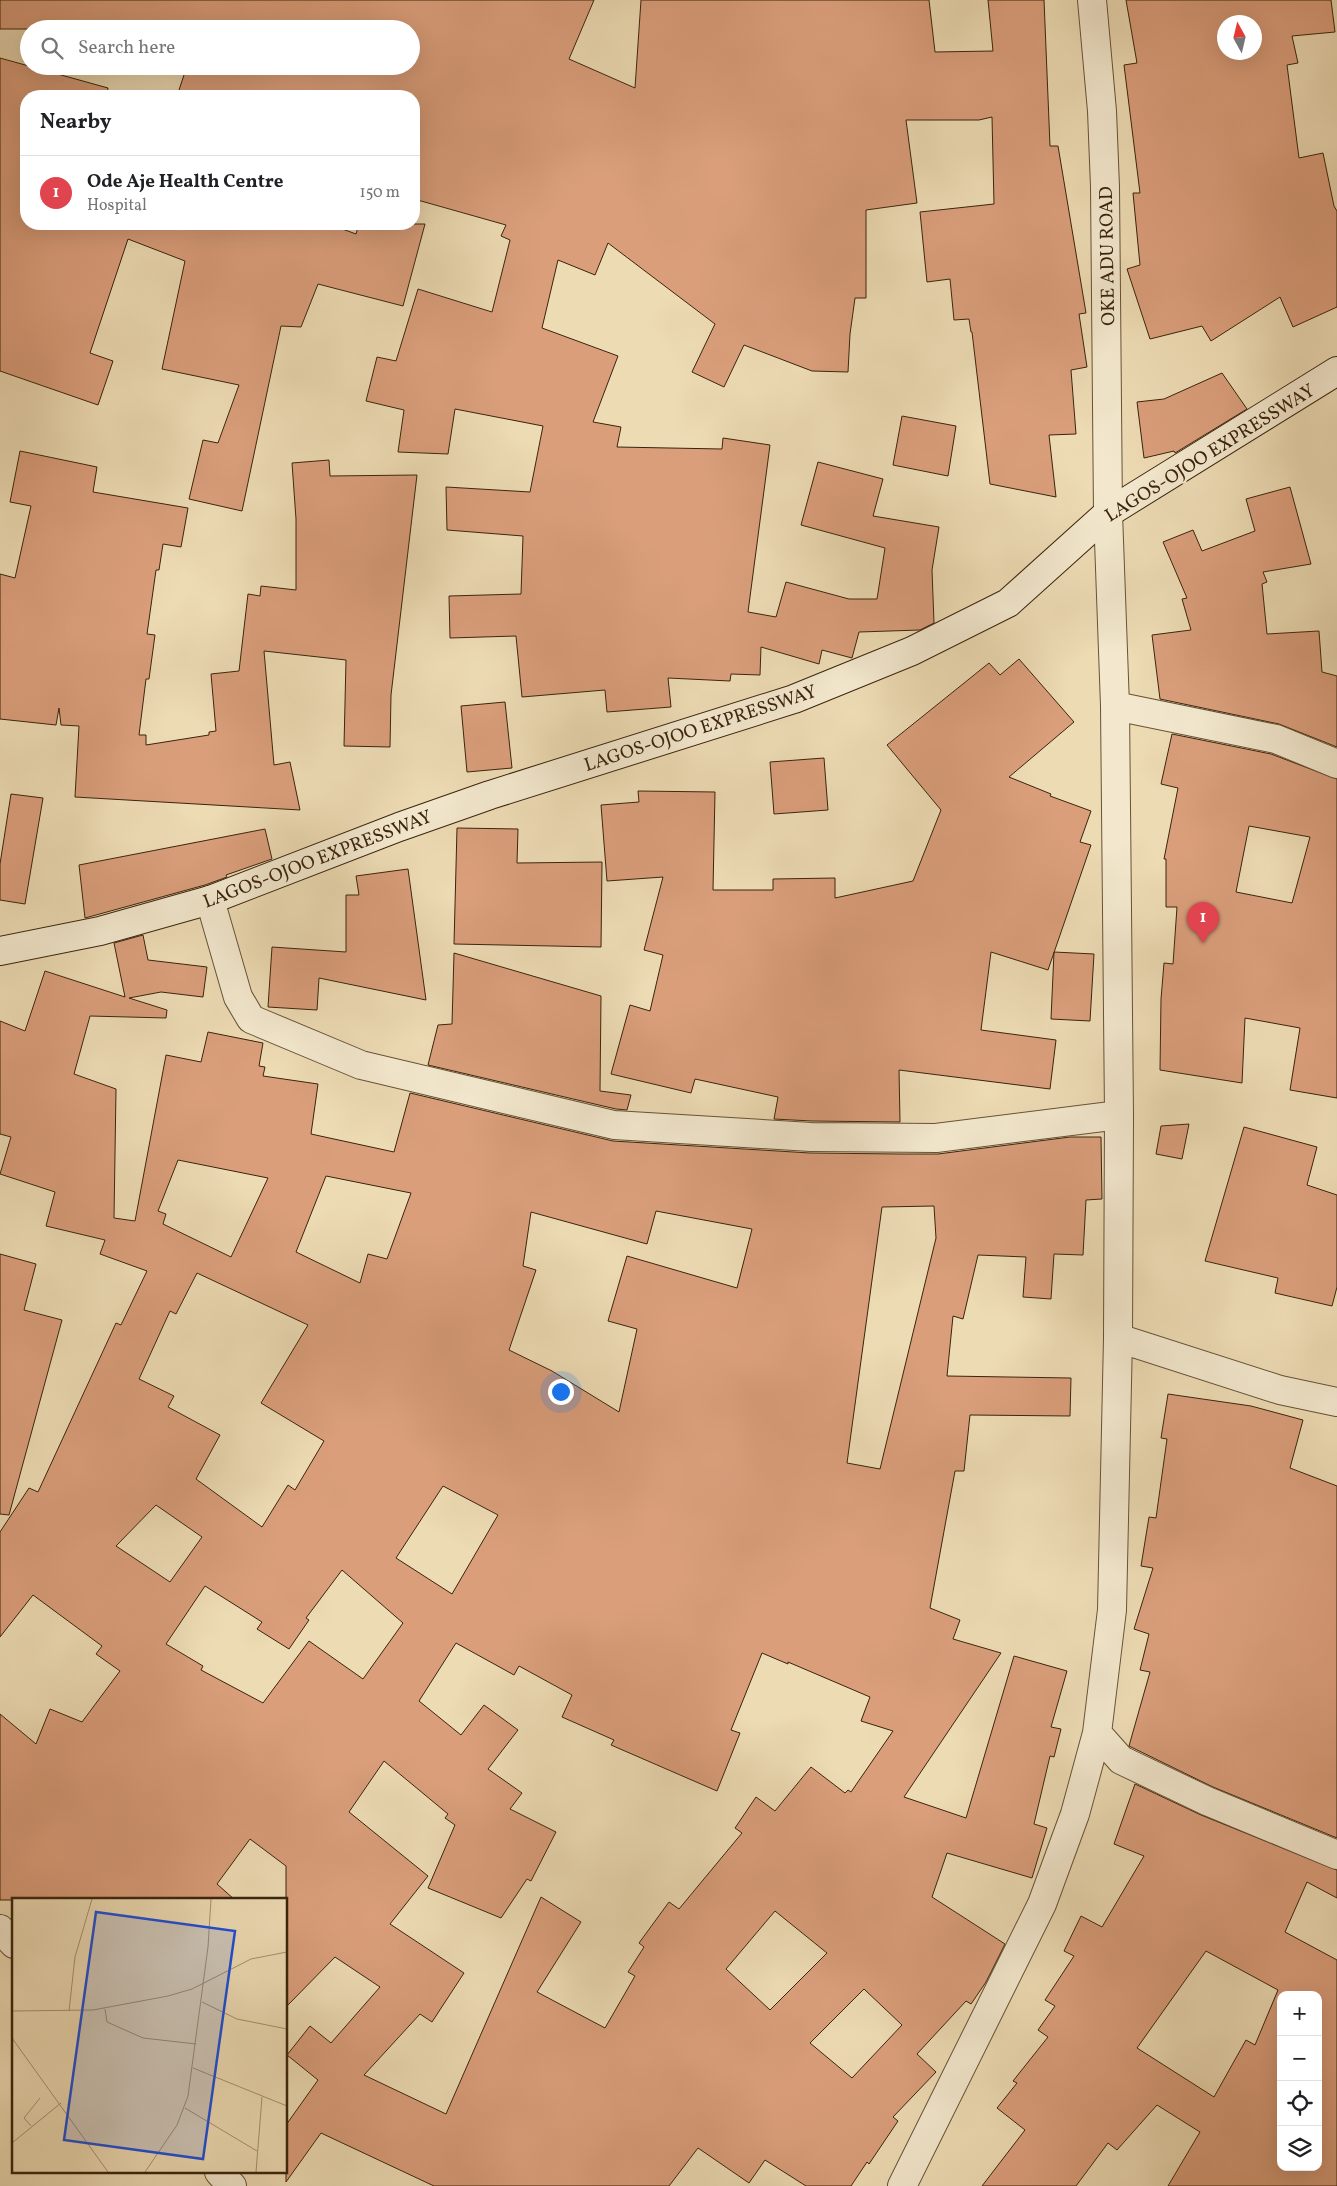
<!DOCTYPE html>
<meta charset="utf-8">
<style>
body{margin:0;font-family:Vollkorn,serif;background:#f6f6f6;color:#202124}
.controls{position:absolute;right:15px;bottom:15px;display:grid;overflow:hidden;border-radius:10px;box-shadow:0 5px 20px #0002}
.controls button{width:45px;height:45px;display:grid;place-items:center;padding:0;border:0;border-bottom:1px solid #e0e0e0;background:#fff;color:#202124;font:25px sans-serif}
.compass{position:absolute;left:1217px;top:15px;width:45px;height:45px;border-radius:50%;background:#fff;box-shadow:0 5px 20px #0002;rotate:352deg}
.you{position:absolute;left:560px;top:1391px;width:18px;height:18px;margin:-12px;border:4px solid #fff;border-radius:50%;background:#1a73e8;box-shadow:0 0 0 8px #1a73e833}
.badge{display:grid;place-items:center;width:32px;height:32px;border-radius:50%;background:#b45309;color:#fff;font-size:16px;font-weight:700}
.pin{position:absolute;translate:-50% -41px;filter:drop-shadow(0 1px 2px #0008)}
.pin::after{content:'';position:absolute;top:26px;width:18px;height:15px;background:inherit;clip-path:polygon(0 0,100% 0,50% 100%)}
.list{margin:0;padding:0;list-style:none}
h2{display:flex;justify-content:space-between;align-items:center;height:65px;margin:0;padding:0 20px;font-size:21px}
h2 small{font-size:16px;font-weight:400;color:#757577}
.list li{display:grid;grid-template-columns:32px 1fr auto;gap:15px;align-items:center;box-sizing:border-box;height:75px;padding:0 20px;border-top:1px solid #e0e0e0}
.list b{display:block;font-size:19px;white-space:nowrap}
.list p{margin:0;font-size:16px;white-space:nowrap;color:#757577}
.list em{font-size:16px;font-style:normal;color:#757577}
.icon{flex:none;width:28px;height:28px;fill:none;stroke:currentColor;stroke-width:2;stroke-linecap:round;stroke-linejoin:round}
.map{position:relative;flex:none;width:1337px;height:2186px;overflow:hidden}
.search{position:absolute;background:#fff;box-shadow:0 5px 20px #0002;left:20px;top:20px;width:400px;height:55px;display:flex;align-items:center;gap:12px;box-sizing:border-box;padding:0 18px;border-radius:28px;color:#757577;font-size:19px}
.panel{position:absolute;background:#fff;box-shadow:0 5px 20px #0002;left:20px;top:90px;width:400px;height:140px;border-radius:20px}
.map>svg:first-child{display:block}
.building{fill:#da9e7b;stroke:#3a240d;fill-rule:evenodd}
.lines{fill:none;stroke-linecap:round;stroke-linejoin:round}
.minor-casing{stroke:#675237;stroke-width:30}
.tertiary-casing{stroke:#675237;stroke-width:30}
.secondary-casing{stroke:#3a240d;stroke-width:30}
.minor{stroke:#f3e8ce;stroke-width:28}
.tertiary{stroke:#f3e8ce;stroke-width:28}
.secondary{stroke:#f3e8ce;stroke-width:28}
.labels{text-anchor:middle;stroke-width:4.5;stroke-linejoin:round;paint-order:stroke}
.street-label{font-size:19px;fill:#3a240d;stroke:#f3e8ce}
.inset-road{fill:none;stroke:#a59271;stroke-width:1}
.view{fill:#1d4ed8;fill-opacity:0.15;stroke:#1d4ed8;stroke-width:2.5}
.inset-edge{fill:none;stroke:#3a240d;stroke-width:2.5}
</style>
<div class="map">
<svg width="1337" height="2186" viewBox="0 0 1337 2186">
<rect width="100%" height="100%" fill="#eddbb4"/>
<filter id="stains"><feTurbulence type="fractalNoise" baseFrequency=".004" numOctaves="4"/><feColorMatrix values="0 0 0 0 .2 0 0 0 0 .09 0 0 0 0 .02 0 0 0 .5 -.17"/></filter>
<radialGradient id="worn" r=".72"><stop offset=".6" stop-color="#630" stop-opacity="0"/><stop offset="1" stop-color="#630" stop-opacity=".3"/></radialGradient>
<path class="building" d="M0 0H594L569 59 635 88 641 0H929L935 52 993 51 988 0H1044L1050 146H1058L1086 313 1079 314 1087 367 1071 370 1076 434 1049 435 1056 497 990 484 972 332H971L969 319 954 320 950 279 927 282 920 212 994 204 992 117 979 120H906L917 203 866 210V298H855L850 334 848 372 812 371 744 345 724 387 692 372 715 324 608 243 595 275 558 260 542 328 618 356 593 422 621 427 617 447 722 449 723 438 770 445 748 612 776 617 786 582 849 599H877L885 548 801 525 818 462 883 479 873 516 939 527 932 570 934 623 920 630 859 632 852 658 822 650 819 664 761 647 760 675 731 674 730 681 668 678 671 707 607 712 605 690 522 697 516 636 450 638 449 596 521 594 523 536 447 530 446 487 530 492 543 426 455 409 448 454 398 452 404 410 366 401 377 357 396 361 418 289 492 312 510 240 501 236 506 225 414 199V96H177L187 66H411V29H0Z
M1126 0H1331L1335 32 1292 36 1298 63 1287 65 1299 158 1323 153 1334 206 1337 211V307L1293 327 1280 297 1211 341 1202 326 1150 339 1127 269 1140 265 1133 193H1140L1124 65 1137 63ZM1224 22H1254V52H1224Z
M0 58 108 88 107 96H26V224H329L356 234 359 224H425L403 306 318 284 301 327 281 326 242 511 189 499 203 440 218 443 239 385 162 369 185 261 128 239 90 353 113 361 98 405 0 371Z
M1222 373 1247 409 1175 453 1174 451 1144 458 1137 402 1164 399Z
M902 416 956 426 948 476 893 465Z
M20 451 97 467 93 492 188 508 181 547 163 544 159 570H156L147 634 155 635 149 679H146L139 735H146V745L209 735V732L216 731 211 674 239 671 248 594 260 596 261 586 296 590V519L292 463 329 460 330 476 417 475 391 695 390 747 344 746 346 660 264 651 274 765 290 762 300 810 75 797 79 726 61 725 59 708 56 725 0 719V574L15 578 31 506 10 502Z
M1290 487 1311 564 1263 572 1267 582 1262 584 1267 634 1319 631 1322 672 1337 676V747L1279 724 1160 699 1152 635 1191 630 1182 599 1187 598 1163 542 1193 530 1202 551 1255 531 1246 499Z
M1019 659 1074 722 1009 777 1051 794 1050 796 1091 811 1080 842 1091 845 1048 970 991 952 981 1030 1056 1040 1050 1089 899 1070 900 1122 812 1121 774 1119 778 1097 695 1079 691 1093 611 1074 630 1005 650 1011 663 955 644 950 663 877 607 881 601 805 639 802 638 791 715 792 713 890H773V879L835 878V898L913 881 941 810 887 745 989 663 1000 675Z
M505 702 512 768 467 772 461 706Z
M1172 734 1271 754 1337 779V1098L1290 1090 1300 1028 1245 1018 1242 1083 1160 1070 1161 999 1164 963 1173 964 1177 907H1166V859H1164L1178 788 1161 784ZM1249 826 1310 837 1292 903 1236 892Z
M824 758 828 810 774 814 770 762Z
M11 794 43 798 25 904 0 900V864Z
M457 828 518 829 517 863 602 862 601 947 454 944Z
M265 829 272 859 226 875 227 877 205 885 85 918 79 865Z
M408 869 426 1000 319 978 317 1010 268 1007 272 947 346 952V895H359L356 876Z
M143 935 148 960 207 967 203 997 161 992 129 998 167 1010 166 1018 90 1016 74 1074 116 1089 114 1218 135 1221 166 1055 201 1062 208 1032 263 1043 259 1066 265 1067 263 1076 318 1084 311 1134 394 1152 410 1093 613 1141 810 1153 900 1154H938L1070 1137H1101L1102 1199 1086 1200 1083 1255 1054 1254 1051 1299 1023 1297 1026 1257 978 1255 963 1319 953 1316 947 1376 1071 1378 1070 1416 970 1415 964 1471H955L930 1608 960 1620 953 1639 1001 1653 904 1797 966 1818 1014 1656 1067 1671 1051 1727 1061 1729 1054 1757 1050 1756 1034 1824 1047 1828 1032 1878 947 1853 932 1897 1005 1944 986 1982 971 2004 966 2001 917 2054 936 2072 893 2117 898 2121 869 2164 867 2162 851 2186H806L765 2160 749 2183 698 2148 669 2186H434L321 2133 286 2182V2125L318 2080 287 2055 310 2026 331 2043 380 1987 335 1957 286 2007V1866L250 1839 217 1884 235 1900H0V1714L36 1744 50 1709 82 1722 120 1671 96 1654 102 1646 33 1595 0 1637V1532L29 1488 38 1492 116 1323 121 1325 147 1271 100 1254 105 1240 46 1226 55 1192 0 1174 11 1137 0 1134V1021L25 1031 45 971 125 997 114 943ZM178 1160 268 1178 231 1257 163 1224 166 1214 158 1211ZM326 1176 411 1193 387 1259 368 1254 360 1283 296 1252ZM934 1206 936 1238 880 1469 847 1463 882 1207ZM656 1211 752 1229 737 1288 627 1256 608 1321 637 1329 619 1412 552 1371 509 1350 536 1270 523 1266 531 1212 647 1244ZM197 1273 308 1325 261 1403 324 1441 295 1490 288 1485 262 1527 196 1479 220 1435 168 1407 174 1396 139 1379 170 1311 176 1314ZM443 1486 498 1515 452 1594 396 1558ZM156 1505 202 1537 170 1582 116 1546ZM342 1570 403 1623 363 1679 309 1641 263 1703 201 1670 203 1666 166 1644 205 1586 262 1622 257 1629 289 1649 309 1620 306 1618ZM456 1643 514 1675 519 1666 572 1695 562 1717 614 1740 611 1745 717 1791 740 1733 731 1730 762 1653 788 1664V1662L870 1697 861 1721 893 1731 851 1792 848 1790 845 1793 811 1767 775 1811 756 1797 735 1828 742 1833 679 1909 669 1902 639 1943 644 1947 628 1972 635 1976 605 2028 537 1992 581 1922 541 1897 446 2114 364 2075 420 2014 432 2022 464 1973 390 1924 428 1876 349 1812 384 1761 448 1814 445 1818 455 1825 428 1888 501 1918 527 1879 531 1881 556 1832 510 1809 522 1793 488 1769 518 1730 484 1705 461 1735 419 1701ZM775 1911 827 1953 770 2010 726 1969ZM864 1989 902 2025 852 2078 810 2043Z
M1054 952 1094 954 1090 1021 1051 1019Z
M454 953 601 996 600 1091 631 1095 627 1110 616 1109 428 1065 438 1025 452 1024Z
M1189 1124 1182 1159 1156 1154 1161 1126Z
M1244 1127 1317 1147 1307 1185 1337 1195V1287L1332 1306 1275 1293 1278 1278 1205 1261Z
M0 1254 36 1264 24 1310 62 1320 9 1515 0 1514Z
M1168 1394 1251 1406 1303 1420 1290 1468 1337 1486V1838L1213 1787 1129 1746 1150 1672 1140 1670 1149 1634 1134 1629 1153 1568 1141 1566 1149 1517 1156 1518 1167 1439 1161 1438Z
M1135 1784 1201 1815 1337 1870V1898L1307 1882 1285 1932 1337 1960V2186H1168L1200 2132 1157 2105 1117 2150 1108 2143 1076 2186H982L1025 2130 997 2108 1017 2083 1013 2081 1048 2037 1038 2030 1055 2006 1045 2000 1074 1956 1064 1951 1081 1916 1102 1927 1144 1856 1114 1844ZM1206 1951 1278 1990 1255 2045 1246 2040 1214 2097 1137 2048ZM1281 1995H1318V2167H1281Z"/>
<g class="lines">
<defs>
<path id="minor" d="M1115 706 1276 739 1337 764
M210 900 238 997 251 1019 361 1065 614 1125 811 1137 936 1138 1119 1115
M1118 1338 1280 1390 1337 1402
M1097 1733 1121 1760 1207 1801 1337 1855
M902 2186 1042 1904 1075 1814 1097 1733 1112 1610 1118 1338 1119 1115 1115 706 1108 513"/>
<path id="tertiary" d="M1092 0 1102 111 1105 187 1108 513
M0 1929 14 1944
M219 2172 232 2186"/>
<path id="secondary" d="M0 951 100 931 210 900 399 827 490 795 794 699 912 651 1008 603 1108 513 1337 371"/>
</defs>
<use href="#minor" class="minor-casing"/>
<use href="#tertiary" class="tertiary-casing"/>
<use href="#secondary" class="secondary-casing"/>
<use href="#minor" class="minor"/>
<use href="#tertiary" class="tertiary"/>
<use href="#secondary" class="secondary"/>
</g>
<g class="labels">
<g class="street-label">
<text transform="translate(1106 256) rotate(-91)" y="7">OKE ADU ROAD</text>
<text transform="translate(1209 452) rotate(-32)" y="7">LAGOS-OJOO EXPRESSWAY</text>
<text transform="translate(700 727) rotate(-18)" y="7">LAGOS-OJOO EXPRESSWAY</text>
<text transform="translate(317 858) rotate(-21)" y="7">LAGOS-OJOO EXPRESSWAY</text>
</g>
</g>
<g transform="translate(12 1898)">
<rect width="275" height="275" fill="#eddbb4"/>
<path class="inset-road" d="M190 104 225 121 275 131M93 111 95 124 131 140 184 146M0 113 81 112 156 98 180 91 239 61 275 54M57 113 63 59 80 1M0 140 96 274M181 170 275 208M173 210 245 253M19 228 12 220 28 200M0 245 49 205M133 274 165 227 176 198 196 49 199 1M244 274 250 199"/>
<path class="view" d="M84 14 223 33 191 261 52 242Z"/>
<rect width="275" height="275" class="inset-edge"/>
</g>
<rect width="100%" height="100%" filter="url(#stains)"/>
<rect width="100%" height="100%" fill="url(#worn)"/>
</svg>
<div class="controls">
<button>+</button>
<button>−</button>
<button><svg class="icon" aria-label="locate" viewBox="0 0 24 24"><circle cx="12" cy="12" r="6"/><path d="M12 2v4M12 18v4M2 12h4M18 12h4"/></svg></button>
<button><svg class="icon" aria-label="layers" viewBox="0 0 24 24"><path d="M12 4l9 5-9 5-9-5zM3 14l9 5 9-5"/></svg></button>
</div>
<svg class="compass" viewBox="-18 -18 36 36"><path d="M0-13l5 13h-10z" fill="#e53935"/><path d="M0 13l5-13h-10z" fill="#757577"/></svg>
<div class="you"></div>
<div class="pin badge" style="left:1203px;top:943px;background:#e0444e">1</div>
<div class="search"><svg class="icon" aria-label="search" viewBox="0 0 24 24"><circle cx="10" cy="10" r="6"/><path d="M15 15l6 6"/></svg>Search here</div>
<section class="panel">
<h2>Nearby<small></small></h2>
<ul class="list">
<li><span class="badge" style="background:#e0444e">1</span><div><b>Ode Aje Health Centre</b><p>Hospital</p></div><em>150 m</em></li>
</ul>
</section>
</div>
